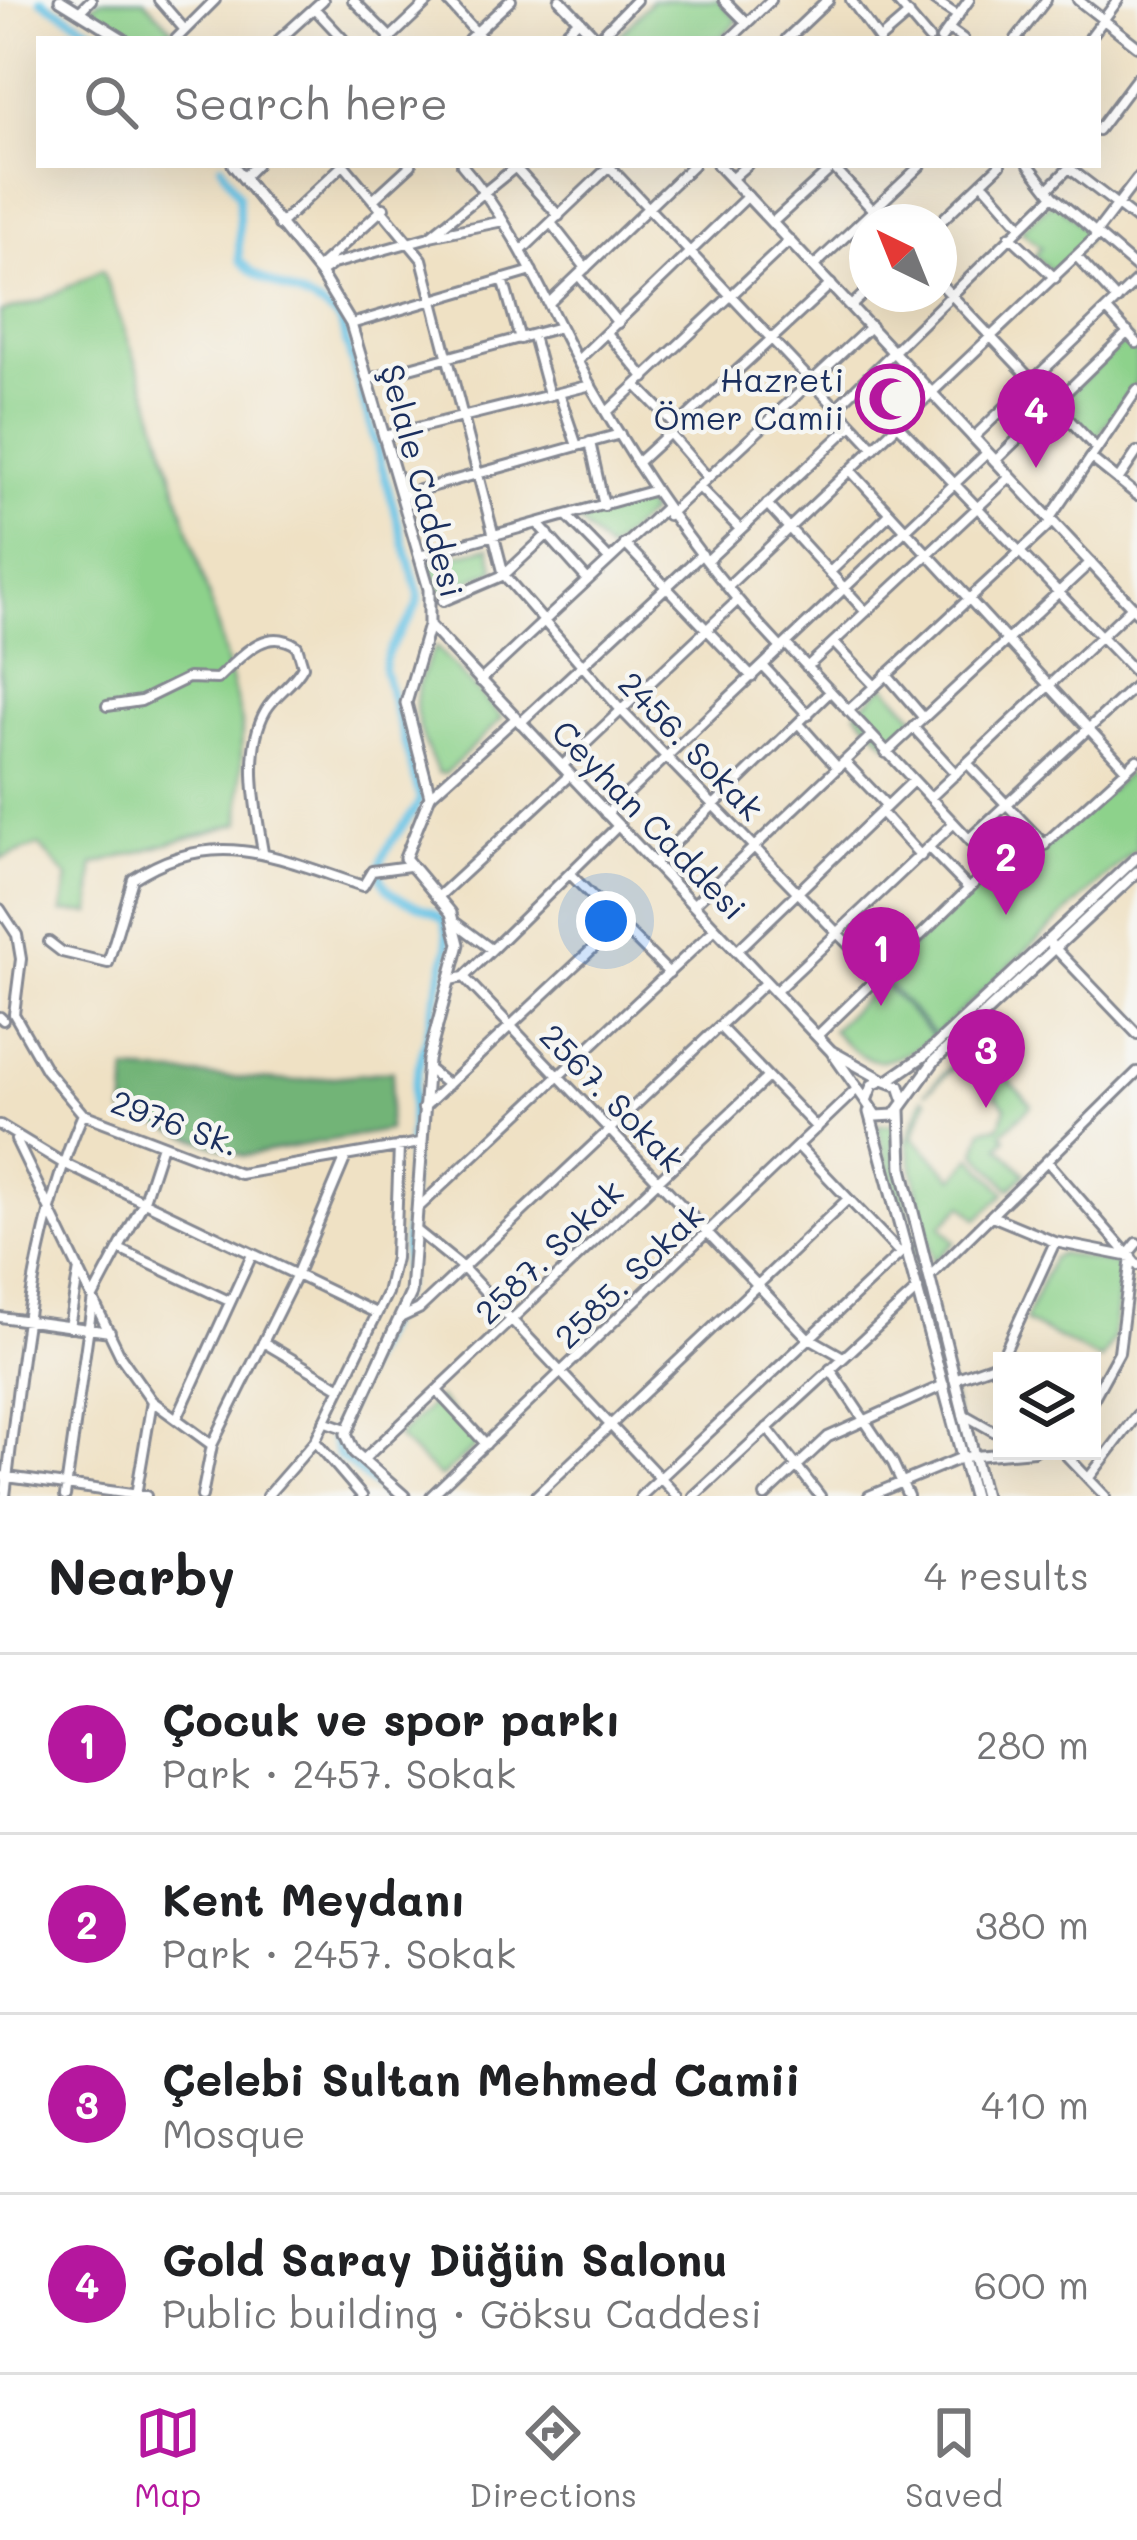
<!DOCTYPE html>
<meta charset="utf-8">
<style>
body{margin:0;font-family:Mali,sans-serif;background:#f6f6f6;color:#202124}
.controls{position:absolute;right:36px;bottom:36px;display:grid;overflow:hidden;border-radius:0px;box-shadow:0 12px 48px #0002}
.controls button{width:108px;height:108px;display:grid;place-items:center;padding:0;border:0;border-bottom:3px solid #e0e0e0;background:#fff;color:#202124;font:60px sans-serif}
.compass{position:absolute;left:849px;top:204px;width:108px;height:108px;border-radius:50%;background:#fff;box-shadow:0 12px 48px #0002;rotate:317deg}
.you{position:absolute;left:606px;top:921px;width:42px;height:42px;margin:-30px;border:9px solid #fff;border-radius:50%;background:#1a73e8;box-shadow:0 0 0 18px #1a73e833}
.badge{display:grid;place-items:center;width:78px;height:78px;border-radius:50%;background:#b5179e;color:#fff;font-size:39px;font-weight:700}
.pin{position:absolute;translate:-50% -99px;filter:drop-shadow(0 3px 6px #0008)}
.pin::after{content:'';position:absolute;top:63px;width:42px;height:36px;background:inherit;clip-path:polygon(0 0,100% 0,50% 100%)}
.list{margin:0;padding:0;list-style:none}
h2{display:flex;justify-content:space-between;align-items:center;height:156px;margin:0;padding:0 48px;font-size:51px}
h2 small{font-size:39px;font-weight:400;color:#757577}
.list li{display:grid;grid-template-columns:78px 1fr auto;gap:36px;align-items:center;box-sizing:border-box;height:180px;padding:0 48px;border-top:3px solid #e0e0e0}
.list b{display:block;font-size:45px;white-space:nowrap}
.list p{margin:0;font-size:39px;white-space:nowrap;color:#757577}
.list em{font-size:39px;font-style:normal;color:#757577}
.icon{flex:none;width:66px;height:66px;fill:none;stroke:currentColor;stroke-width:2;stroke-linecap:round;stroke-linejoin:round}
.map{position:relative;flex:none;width:1137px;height:1496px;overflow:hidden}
.search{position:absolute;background:#fff;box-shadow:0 12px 48px #0002;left:36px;right:36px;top:36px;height:132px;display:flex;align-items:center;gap:30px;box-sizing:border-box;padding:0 42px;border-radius:0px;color:#757577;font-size:45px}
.sheet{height:876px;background:#fff}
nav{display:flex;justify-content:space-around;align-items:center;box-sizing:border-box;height:168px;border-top:3px solid #e0e0e0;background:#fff;font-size:33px;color:#757577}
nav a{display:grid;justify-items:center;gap:6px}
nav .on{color:#b5179e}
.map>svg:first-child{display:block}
.green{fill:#8dd28b;stroke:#548074;stroke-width:3}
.forest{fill:#72b477;stroke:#46726a;stroke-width:3}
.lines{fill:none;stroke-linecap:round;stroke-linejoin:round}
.canal{stroke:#67c3e5;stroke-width:8}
.minor-casing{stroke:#858891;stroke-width:14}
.tertiary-casing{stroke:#858891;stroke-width:15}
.minor{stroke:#fff;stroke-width:8}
.tertiary{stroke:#fff;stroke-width:9}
.labels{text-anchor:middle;stroke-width:9;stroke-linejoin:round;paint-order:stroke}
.poi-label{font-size:33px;fill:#1b2f5e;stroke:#f6f6f2;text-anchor:end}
.street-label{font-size:33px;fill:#1b2f5e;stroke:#f6f6f2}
</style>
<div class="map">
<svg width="1137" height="1496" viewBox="0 0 1137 1496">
<rect width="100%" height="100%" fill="#f6f6f2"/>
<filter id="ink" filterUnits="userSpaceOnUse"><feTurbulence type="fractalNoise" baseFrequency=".00833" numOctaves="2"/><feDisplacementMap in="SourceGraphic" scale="24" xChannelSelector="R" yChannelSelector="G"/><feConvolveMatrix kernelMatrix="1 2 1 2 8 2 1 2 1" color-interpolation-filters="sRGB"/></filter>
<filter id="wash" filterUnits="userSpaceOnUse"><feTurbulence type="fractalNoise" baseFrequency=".004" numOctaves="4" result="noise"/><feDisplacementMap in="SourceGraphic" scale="48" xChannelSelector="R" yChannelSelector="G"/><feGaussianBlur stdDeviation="2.7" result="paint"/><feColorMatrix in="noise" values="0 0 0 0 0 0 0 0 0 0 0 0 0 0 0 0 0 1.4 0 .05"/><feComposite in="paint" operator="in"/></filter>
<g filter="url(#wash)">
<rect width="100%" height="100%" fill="#efe1c4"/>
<path class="green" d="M99 0H144L175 32 169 39H137L88 10Z
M652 0H719L738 21 719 39H616Z
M1054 200 1087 231 1086 241 1053 273 1035 255 1041 248 1021 230Z
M102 270 149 396 218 628 242 723 240 823 93 865 91 913 62 912 68 878 39 845 0 859V312L40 301Z
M1128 338 1137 348V381L1096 439 1058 404Z
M640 501 650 512 608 551 578 521Z
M489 547 495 570 441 592 429 562Z
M436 647 502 718 445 774 438 773C414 721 405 698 436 647Z
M885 685 916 718 888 745 856 712Z
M1137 772V848L935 1035 881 976 989 875 1020 871 1127 774Z
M882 982 933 1037C889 1067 871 1072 832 1030Z
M973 1043 1032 1105 1002 1133 1006 1138 999 1146 1025 1174 1010 1189 976 1152 983 1129 1000 1126 1006 1107 995 1095 997 1084 967 1056 925 1093Z
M923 1098 927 1100 913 1137 954 1179 972 1157 1005 1193 978 1219 963 1205 941 1226 955 1242 933 1262 907 1141Z
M893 1124 894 1150 964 1445 877 1125Z
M1060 1253 1121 1265 1113 1340 1101 1360 1025 1321 1052 1258Z
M438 1398 481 1442 440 1478 397 1437Z"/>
<path class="forest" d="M127 1071 293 1081 393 1071 388 1130 243 1156 124 1113Z"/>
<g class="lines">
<path class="canal" d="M41 0 107 39
M221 165 239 196V260C267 290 311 292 340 321L419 595C415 625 386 639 384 670L420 798C413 824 361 859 388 889 402 904 429 906 445 921L448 947 413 1090 404 1283 332 1437 338 1455 387 1496"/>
</g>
</g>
<g filter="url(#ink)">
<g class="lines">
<defs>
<path id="minor" d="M159 0 185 30
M353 0 391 38
M447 0 482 39
M724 0 747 23
M851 0 879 39
M896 0 929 39
M934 0 958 16
M1078 0 1137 46
M314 8 343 39
M79 12 91 0
M949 29 963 39
M176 39 215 0
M280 39 323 0
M389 39 430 0
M469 39 511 0
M559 39 579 20
M598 39 636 0
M730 39 771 0
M880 39 909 14
M941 39 969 0
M1016 39 1046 0
M1089 39 1118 0
M1098 130 1137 78
M344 165 422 259 504 575 620 709 878 975
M462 165C519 230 550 313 592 388 646 483 706 569 781 648
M513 165 559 216
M608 165 874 448
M1029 165 1053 196 1137 268
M832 166 884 222
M1069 168 1137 220
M243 178 256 165
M731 179 747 165
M982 182 1021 226
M1048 189 1072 165
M375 198 411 165
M773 222 835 165
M551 223 586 268
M939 223 1000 165
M279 225 343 165
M1095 234 1137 179
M430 236 503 221
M1010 236 1055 278
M521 251 611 165
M1077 257 1117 300
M814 266 921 165
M317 269 384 208
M320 273 333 264 429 237 518 165
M579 276 618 323
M503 279 520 339
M939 282 1096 448
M549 303 693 165
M851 306 867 291
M1107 310 1137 343
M351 324 532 271
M607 333 645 378
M533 336 549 395
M579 359 748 196
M369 379 560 327
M638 387 677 427
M559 393 577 446
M835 409 1053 196
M607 412 790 240
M899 426 1137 674
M670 434 708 478
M385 436 591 385
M973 438 1137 280
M590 442 604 506
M1091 458 1137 495
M995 461 1128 332
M637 463 831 284
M851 471 1126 769
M1118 480 1137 452
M699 487 740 529
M402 495 620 434
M767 504 866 612
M668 515 871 326
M568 517 609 559
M1050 518 1137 390
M538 524 587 579
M625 544 752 677
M419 556 652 491
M708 560 852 425
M831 571 889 515
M728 586 1097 236
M443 601 504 575 548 534
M834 643 874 685
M786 644 997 869
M763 666 808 715
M807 667 1010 477
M886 674 923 717
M480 681 664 509
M107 706 141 701 188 678 217 679C239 659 265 624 297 646L303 666C294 684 276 693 266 710 243 749 256 811 263 852
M848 711 1053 521
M520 723 702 554
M799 724 838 768
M913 727 956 774
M886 753 1091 562
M845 762 887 806
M968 764 1045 845
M562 766 737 601
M430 796 515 719
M930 798 1132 607
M881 812 921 856
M606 814 987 453
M969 839 1137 684
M929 848 969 889
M653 864 830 692
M570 874 669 973
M437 898 570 775
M693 905 870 737
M0 909 17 935 21 959 14 1014 46 1070 83 1114 240 1174 420 1143
M456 923 491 949
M49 942 62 952 108 963 133 879C217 824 279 859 363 886L372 871 409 866
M1051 944 1137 1034
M737 951 913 781
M464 977 618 826
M450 980 464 977 806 1336 843 1357
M775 992 954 823
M0 1017 3 1020
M720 1027 817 1128
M817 1036 986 872 1018 868 1137 760
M427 1068 448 1085
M423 1108 621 922
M0 1125 61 1162 376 1313
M16 1140 121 1357 152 1401 212 1445
M799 1147 900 1253
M1047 1161 1137 1265
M418 1208 715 929
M992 1216 1055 1242 1131 1257 1119 1352 1092 1401
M416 1230 463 1268 677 1496
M119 1249 229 1301
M1128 1254 1137 1243
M929 1277 1137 1072
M0 1317 110 1332
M400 1318 419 1309 766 982
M69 1327 79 1269
M263 1342 339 1387
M1000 1362 1055 1242
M830 1369 893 1463 908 1496
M954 1379 1002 1362
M437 1391 486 1444
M963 1414 1002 1436
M177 1418 251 1257
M324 1421 347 1429
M767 1428 820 1496
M1062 1451 1105 1496
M363 1460 768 1077
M1091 1475 1137 1415
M0 1476 146 1496
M136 1495 152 1401
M5 1496C21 1367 30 1234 83 1114
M65 1496 93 1297 143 1203 162 1145
M202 1496 212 1445 295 1278 345 1159
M267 1496 315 1441
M362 1496 315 1441 387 1293 395 1258 399 1146
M431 1496 858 1088
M536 1496 848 1199
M641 1496 907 1247
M694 1496 918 1289
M765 1496 828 1437 944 1385
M869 1496 963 1457 1034 1451"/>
<path id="tertiary" d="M60 0 123 39
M560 0 597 39
M787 39 828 0
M233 165 320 273 351 324 429 589V625L406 703 430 796 405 858 451 913 459 944 428 1060 411 1293 346 1434 354 1452 404 1496
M718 165 1137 612
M429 625 831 1051
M889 1080 925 1055 1137 857
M903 1098 899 1086 883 1080 872 1085 866 1101 876 1116 895 1115 935 1060 1137 872
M866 1101 831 1051 883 1080
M900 1110 902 1168 984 1496
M869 1112 973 1496"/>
</defs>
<use href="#minor" class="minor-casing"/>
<use href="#tertiary" class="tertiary-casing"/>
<use href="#minor" class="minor"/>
<use href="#tertiary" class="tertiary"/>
</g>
</g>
<defs>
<symbol id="mosque-ring" viewBox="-11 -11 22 22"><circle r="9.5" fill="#f6f6f2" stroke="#b5179e" stroke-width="1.5"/><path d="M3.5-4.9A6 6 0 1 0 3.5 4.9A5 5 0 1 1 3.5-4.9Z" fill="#b5179e"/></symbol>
</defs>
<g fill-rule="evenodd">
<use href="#mosque-ring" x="852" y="361" width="76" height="76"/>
</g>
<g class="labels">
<g class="poi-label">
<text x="844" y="392">Hazreti<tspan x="844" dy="38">Ömer Camii</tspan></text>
</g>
<g class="street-label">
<text transform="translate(422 481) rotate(75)" y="12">Şelale Caddesi</text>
<text transform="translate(691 746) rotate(46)" y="12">2456. Sokak</text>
<text transform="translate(649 820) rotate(46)" y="12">Ceyhan Caddesi</text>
<text transform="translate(612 1098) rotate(46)" y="12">2567. Sokak</text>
<text transform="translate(175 1123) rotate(20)" y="12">2976 Sk.</text>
<text transform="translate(549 1252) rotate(-44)" y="12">2587. Sokak</text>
<text transform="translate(629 1276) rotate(-44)" y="12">2585. Sokak</text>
</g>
</g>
</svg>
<div class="controls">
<button><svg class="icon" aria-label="layers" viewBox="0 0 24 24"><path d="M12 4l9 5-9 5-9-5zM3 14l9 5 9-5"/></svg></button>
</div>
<svg class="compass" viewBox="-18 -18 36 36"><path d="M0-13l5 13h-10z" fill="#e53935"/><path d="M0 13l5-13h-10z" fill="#757577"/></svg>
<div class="you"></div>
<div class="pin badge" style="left:881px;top:1006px">1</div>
<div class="pin badge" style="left:1006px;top:915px">2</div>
<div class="pin badge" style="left:986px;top:1108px">3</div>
<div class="pin badge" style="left:1036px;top:468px">4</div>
<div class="search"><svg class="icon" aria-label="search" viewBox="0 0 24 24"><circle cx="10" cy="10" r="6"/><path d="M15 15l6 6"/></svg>Search here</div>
</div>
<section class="sheet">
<h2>Nearby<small>4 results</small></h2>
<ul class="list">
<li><span class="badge">1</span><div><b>Çocuk ve spor parkı</b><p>Park · 2457. Sokak</p></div><em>280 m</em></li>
<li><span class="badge">2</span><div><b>Kent Meydanı</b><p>Park · 2457. Sokak</p></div><em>380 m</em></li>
<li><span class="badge">3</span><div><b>Çelebi Sultan Mehmed Camii</b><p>Mosque</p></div><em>410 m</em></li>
<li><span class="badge">4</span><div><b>Gold Saray Düğün Salonu</b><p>Public building · Göksu Caddesi</p></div><em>600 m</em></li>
</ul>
</section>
<nav>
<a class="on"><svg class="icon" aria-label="map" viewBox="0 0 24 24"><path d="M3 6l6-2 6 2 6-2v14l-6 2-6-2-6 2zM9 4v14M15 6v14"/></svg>Map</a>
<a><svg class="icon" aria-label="directions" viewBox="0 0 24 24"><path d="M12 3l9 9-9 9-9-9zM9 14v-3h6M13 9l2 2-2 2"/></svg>Directions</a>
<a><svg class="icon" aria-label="saved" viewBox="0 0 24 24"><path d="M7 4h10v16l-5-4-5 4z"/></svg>Saved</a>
</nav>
